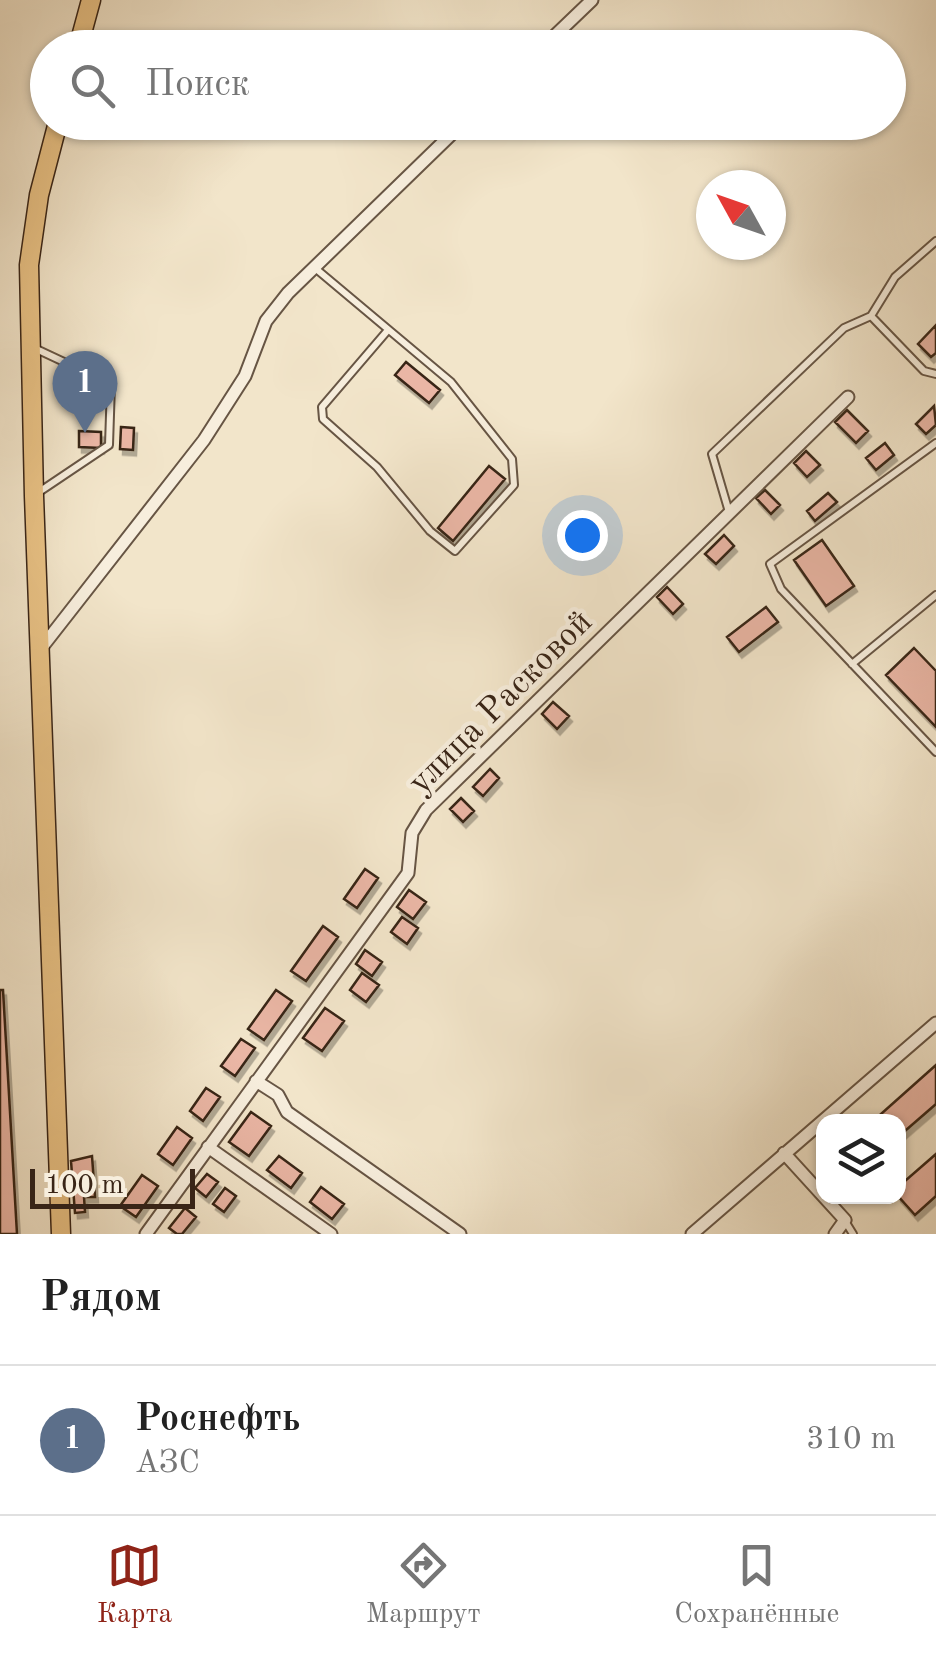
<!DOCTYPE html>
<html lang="ru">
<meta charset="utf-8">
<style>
body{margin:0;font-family:"Old Standard TT",serif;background:#f2f2f2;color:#222}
.controls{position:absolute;right:30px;bottom:30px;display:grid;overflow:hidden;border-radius:20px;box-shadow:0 2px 8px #0004}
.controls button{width:90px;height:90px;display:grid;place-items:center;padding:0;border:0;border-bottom:2px solid #e0e0e0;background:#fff;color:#222;font:50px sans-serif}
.compass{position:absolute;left:696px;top:170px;width:90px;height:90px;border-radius:50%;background:#fff;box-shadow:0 2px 8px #0004;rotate:310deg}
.scale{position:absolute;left:30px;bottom:25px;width:165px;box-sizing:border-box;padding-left:10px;border:5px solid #392517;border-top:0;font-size:28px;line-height:35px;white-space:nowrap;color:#392517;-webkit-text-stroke:8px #f7eedd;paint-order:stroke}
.you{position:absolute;left:582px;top:535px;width:35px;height:35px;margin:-25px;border:8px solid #fff;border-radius:50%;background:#1a73e8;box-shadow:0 0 0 15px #1a73e833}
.badge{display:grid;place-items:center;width:65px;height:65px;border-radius:50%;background:#8f2418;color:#fff;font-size:32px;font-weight:700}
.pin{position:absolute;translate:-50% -82px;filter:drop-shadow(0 2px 5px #0008)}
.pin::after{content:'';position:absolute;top:52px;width:35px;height:30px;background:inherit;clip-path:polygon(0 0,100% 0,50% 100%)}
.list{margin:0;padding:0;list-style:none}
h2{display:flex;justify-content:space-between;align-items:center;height:130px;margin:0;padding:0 40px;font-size:42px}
h2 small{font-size:32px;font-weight:400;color:#767676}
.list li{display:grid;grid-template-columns:65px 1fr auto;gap:30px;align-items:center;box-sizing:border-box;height:150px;padding:0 40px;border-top:2px solid #e0e0e0}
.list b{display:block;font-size:38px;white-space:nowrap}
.list p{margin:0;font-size:32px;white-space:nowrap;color:#767676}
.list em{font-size:32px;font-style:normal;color:#767676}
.icon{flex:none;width:55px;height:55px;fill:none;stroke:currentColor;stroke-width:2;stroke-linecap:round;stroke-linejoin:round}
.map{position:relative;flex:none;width:936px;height:1234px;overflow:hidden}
.search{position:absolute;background:#fff;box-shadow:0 2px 8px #0004;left:30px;right:30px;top:30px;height:110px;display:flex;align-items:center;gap:25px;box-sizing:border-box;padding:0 35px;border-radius:55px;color:#767676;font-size:38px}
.sheet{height:280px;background:#fff}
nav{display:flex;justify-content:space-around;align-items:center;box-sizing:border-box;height:140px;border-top:2px solid #e0e0e0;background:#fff;font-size:28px;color:#767676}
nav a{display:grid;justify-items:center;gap:5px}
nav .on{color:#8f2418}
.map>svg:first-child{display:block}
.building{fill:#eab6a5;stroke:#392517;stroke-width:2.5;filter:url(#shadow)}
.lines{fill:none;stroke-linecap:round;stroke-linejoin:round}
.service-casing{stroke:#675544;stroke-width:10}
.minor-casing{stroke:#675544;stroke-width:15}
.primary-casing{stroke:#392517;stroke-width:21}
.service{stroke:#f7eedd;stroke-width:6}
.minor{stroke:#f7eedd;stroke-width:11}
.primary{stroke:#e9c285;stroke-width:18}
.labels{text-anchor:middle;stroke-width:9;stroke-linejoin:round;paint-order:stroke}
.street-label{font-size:35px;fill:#392517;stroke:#f7eedd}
</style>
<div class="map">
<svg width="936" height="1234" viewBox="0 0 936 1234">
<defs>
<filter id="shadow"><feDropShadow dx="3" dy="5.5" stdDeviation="0" flood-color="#0004"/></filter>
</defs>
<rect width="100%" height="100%" fill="#f2e5ca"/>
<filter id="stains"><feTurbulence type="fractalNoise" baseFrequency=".002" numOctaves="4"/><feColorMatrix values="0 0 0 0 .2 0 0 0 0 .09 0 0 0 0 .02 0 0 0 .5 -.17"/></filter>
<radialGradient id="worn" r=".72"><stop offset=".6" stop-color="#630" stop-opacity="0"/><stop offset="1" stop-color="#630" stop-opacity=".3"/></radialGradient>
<path class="building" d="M936 325V353L931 357 918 344Z
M406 362 440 390 429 403 395 375Z
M934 406 936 425 926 434 916 424Z
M847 410 868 431 856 443 835 422Z
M121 427 134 428 133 450 120 449Z
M79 431 101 432V448L79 447Z
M885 443 894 455 876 470 866 458Z
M806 451 820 465 807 477 794 463Z
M489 466 505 479 453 541 438 528Z
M765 490 780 505 771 514 756 498Z
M828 493 837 502 815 521 807 511Z
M724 535 734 546 716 564 705 554Z
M822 540 854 586 826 606 794 560Z
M667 587 683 604 673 614 657 597Z
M766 607 778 622 739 652 727 637Z
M914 648 936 671V727L886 675Z
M553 702 569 716 557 729 542 714Z
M490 769 499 778 483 796 473 787Z
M461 798 474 811 463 822 450 809Z
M365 869 378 878 357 908 344 899Z
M409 890 426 902 413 919 397 907Z
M402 917 418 928 407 944 391 932Z
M323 926 338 937 306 981 291 971Z
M365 950 382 962 372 976 356 964Z
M362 973 379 985 366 1002 350 990Z
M0 990H3L17 1234H0Z
M276 990 292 1001 264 1040 248 1029Z
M325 1008 344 1021 322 1051 303 1038Z
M241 1039 255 1048 235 1076 221 1066Z
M936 1065V1104L898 1137V1122H872Z
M206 1088 220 1097 203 1121 190 1111Z
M251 1112 271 1126 249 1156 229 1142Z
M177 1127 192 1138 173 1165 158 1154Z
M936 1154V1196L915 1215 898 1196V1187Z
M92 1156 95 1197H84L85 1212 75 1213 71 1161Z
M279 1156 302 1173 291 1188 267 1170Z
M207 1174 218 1182 206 1197 195 1188Z
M142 1175 158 1186 136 1217 120 1206Z
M321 1187 344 1204 332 1219 310 1202Z
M225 1188 236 1196 224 1212 213 1204Z
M185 1208 196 1217 182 1234H177L169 1228Z"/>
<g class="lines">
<defs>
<path id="service" d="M315 268 451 382 512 459 514 485 455 551 430 531 377 467 323 419 322 407 388 330
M871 316 924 371 936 374
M32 347 111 384 109 445 39 492
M936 443 770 564 781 589 936 752
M729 512 712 454 844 328 871 316 895 277 936 241
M852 664 936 595
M845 1221 853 1234"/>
<path id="minor" d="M542 48 592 0
M39 651 204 440 245 376 266 321 288 293 464 122
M256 1081 278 1095 287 1112 460 1234
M208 1147 331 1234
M784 1153 845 1220 835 1234
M146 1234 408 873 412 833 426 810 848 397
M692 1234 936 1023"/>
<path id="primary" d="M78 48 91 0
M58 122 39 195 29 265 34 496 61 1234"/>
</defs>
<use href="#service" class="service-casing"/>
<use href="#minor" class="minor-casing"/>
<use href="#primary" class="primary-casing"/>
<use href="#service" class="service"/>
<use href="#minor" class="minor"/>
<use href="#primary" class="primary"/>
</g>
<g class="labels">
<g class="street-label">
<text transform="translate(499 701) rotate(-45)" y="12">улица Расковой</text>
</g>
</g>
<rect width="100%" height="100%" filter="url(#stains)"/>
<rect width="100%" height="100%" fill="url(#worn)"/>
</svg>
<div class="controls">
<button><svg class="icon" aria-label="layers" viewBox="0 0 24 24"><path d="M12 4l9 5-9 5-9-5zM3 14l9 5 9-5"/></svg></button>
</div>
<svg class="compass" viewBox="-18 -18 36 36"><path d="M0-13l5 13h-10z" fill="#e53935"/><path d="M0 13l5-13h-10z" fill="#767676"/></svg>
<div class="scale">100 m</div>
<div class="you"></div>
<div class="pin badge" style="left:85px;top:433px;background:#5c6f8a">1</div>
<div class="search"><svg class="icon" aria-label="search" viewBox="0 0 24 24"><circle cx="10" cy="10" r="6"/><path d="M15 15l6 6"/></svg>Поиск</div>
</div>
<section class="sheet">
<h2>Рядом<small></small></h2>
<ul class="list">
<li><span class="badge" style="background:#5c6f8a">1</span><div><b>Роснефть</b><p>АЗС</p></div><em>310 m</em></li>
</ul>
</section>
<nav>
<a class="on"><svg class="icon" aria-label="map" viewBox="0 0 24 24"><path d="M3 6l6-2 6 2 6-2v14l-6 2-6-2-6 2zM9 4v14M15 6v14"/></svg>Карта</a>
<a><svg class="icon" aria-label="directions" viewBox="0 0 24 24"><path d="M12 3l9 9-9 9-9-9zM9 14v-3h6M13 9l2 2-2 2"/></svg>Маршрут</a>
<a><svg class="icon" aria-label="saved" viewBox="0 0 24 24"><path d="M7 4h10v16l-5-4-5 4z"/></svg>Сохранённые</a>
</nav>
